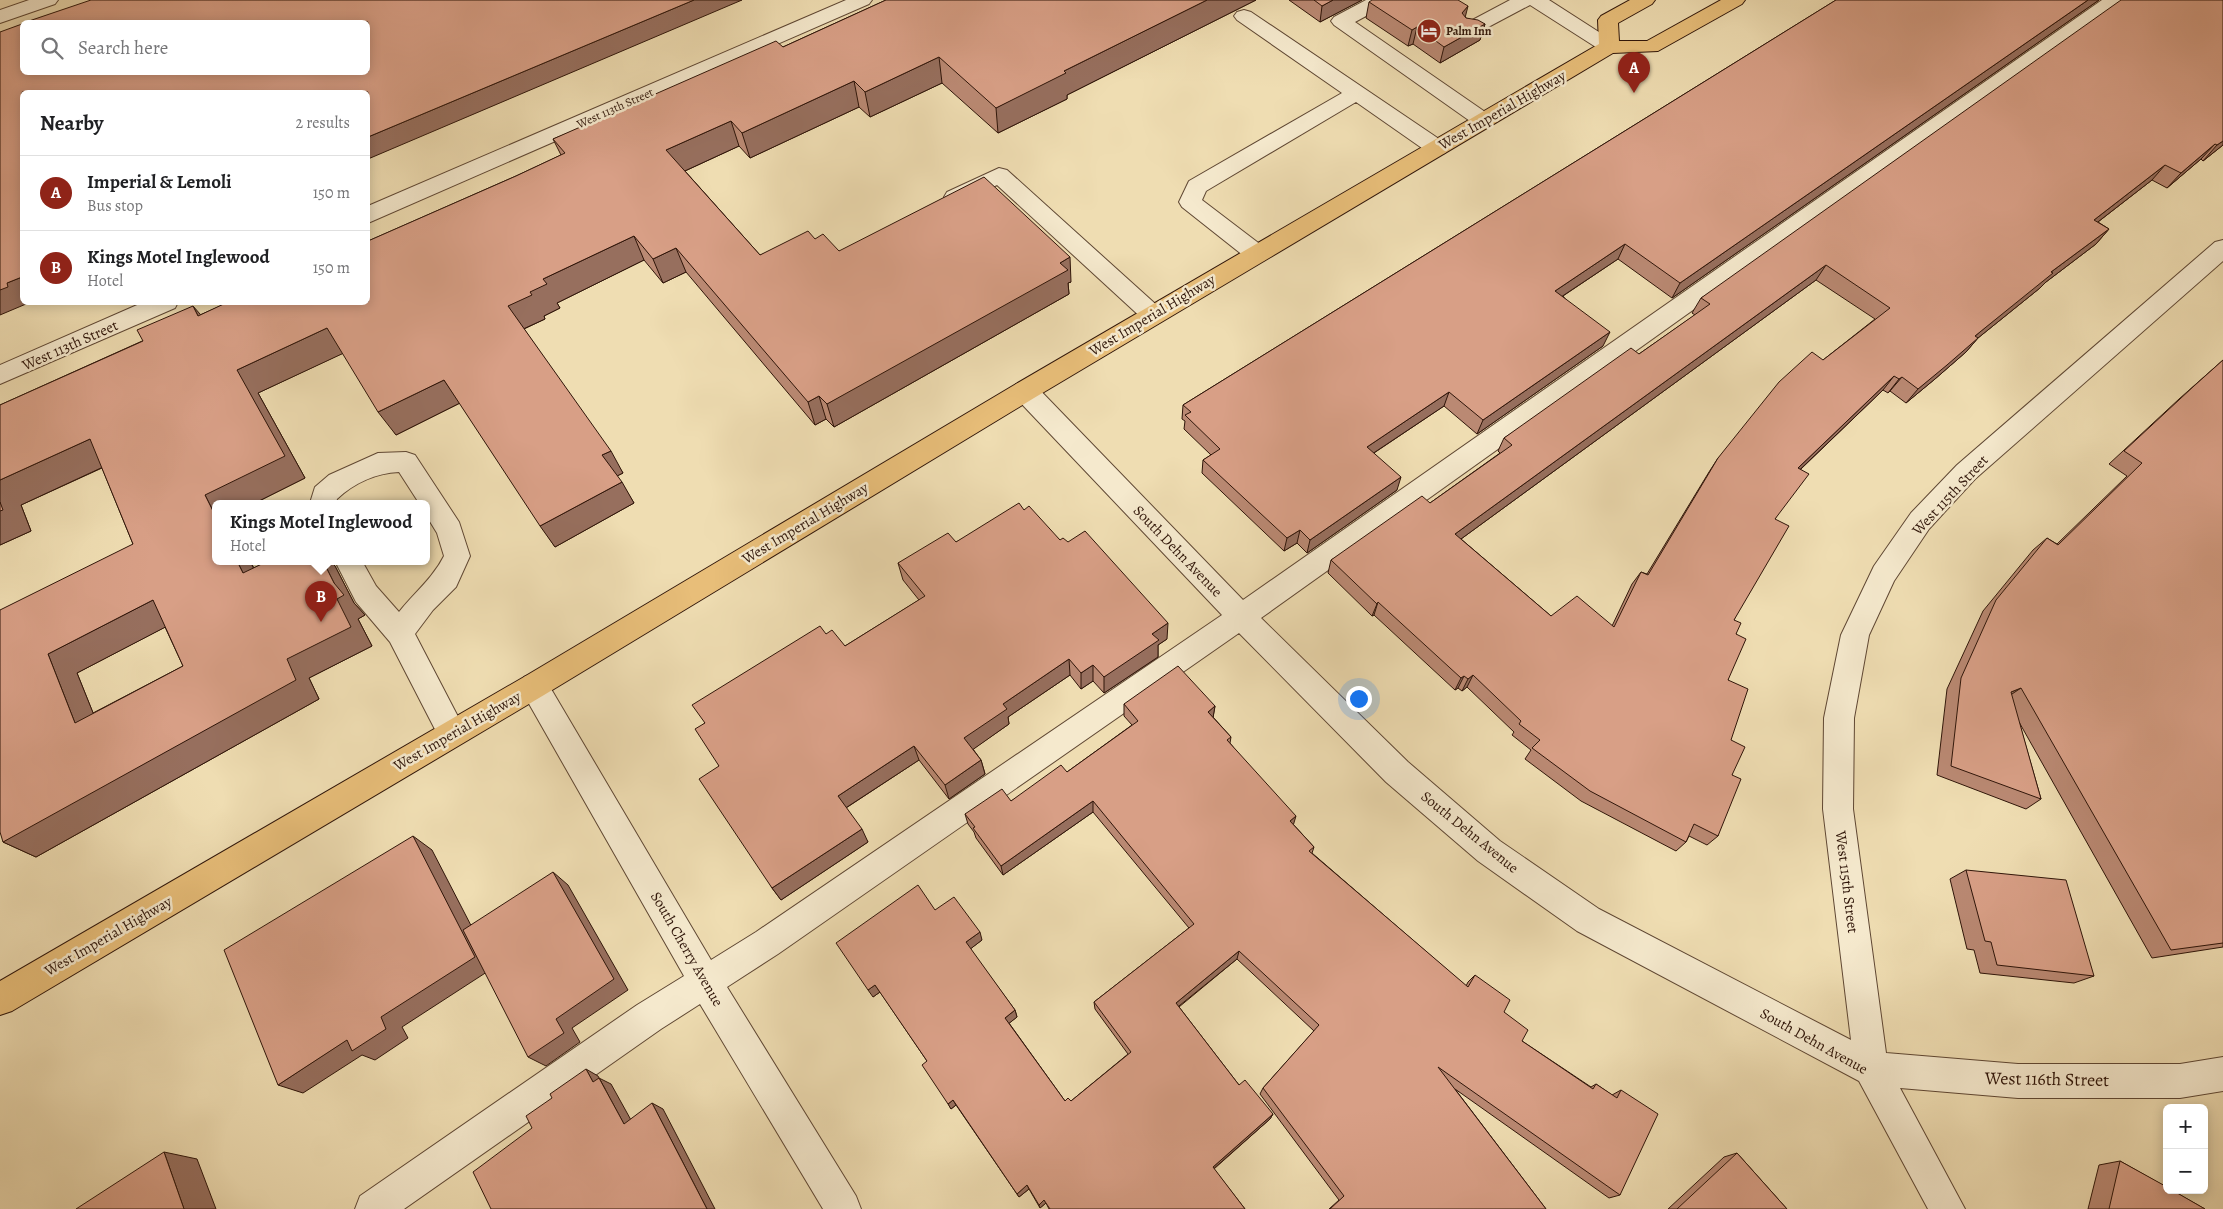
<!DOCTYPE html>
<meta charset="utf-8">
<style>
body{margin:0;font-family:Alegreya,serif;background:#f6f6f6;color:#202124}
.controls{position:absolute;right:15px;bottom:15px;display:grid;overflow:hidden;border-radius:8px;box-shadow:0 2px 12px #0003}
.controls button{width:45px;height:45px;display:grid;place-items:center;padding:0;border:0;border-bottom:1px solid #e0e0e0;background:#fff;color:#202124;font:25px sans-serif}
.you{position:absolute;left:1358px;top:698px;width:18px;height:18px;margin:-12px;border:4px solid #fff;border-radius:50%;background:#1a73e8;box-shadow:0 0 0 8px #1a73e833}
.badge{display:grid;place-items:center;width:32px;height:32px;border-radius:50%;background:#8f2418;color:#fff;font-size:16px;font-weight:700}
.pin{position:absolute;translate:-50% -41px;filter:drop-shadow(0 1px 2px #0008)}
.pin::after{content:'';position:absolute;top:26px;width:18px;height:15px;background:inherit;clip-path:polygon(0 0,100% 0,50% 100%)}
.popup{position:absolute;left:212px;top:500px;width:218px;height:65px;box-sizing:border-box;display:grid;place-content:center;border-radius:8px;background:#fff;filter:drop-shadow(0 1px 4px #0005);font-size:16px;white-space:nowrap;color:#757577}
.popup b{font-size:19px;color:#202124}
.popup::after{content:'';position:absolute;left:50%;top:100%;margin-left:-10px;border:10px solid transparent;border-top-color:#fff}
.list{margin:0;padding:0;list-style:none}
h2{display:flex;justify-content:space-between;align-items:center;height:65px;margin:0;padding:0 20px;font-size:21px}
h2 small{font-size:16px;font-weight:400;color:#757577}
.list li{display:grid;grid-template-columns:32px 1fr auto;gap:15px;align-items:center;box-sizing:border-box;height:75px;padding:0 20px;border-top:1px solid #e0e0e0}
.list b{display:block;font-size:19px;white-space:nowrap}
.list p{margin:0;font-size:16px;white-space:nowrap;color:#757577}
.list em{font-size:16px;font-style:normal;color:#757577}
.icon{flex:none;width:28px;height:28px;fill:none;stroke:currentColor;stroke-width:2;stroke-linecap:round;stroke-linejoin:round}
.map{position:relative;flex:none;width:2223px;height:1209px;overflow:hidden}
.search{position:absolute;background:#fff;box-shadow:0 2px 12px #0003;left:20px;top:20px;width:350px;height:55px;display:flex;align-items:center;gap:12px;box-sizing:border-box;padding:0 18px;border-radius:8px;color:#757577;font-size:19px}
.panel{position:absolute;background:#fff;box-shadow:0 2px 12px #0003;left:20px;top:90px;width:350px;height:215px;border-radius:8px}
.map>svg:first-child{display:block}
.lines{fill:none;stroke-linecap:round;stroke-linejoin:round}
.minor-casing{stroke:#5f4733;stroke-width:2}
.major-casing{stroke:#2f1509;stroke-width:2}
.minor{fill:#f5e9cd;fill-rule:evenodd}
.major{fill:#e8be79;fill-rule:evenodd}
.wall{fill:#ba8973;stroke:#2f1509;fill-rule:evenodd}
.shaded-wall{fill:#976f5e;stroke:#2f1509}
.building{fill:#d89f86;stroke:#2f1509;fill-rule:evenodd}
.labels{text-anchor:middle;stroke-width:5;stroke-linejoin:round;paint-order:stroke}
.far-poi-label{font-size:12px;font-weight:bold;fill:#2f1509;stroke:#f5e9cd;text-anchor:start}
.far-street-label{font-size:12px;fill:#2f1509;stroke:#f5e9cd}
.street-label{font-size:15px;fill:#2f1509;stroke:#f5e9cd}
.near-street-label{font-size:18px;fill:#2f1509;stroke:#f5e9cd}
</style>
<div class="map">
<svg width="2223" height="1209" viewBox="0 0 2223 1209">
<rect width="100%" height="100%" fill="#efddb2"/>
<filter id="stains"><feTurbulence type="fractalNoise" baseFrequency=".004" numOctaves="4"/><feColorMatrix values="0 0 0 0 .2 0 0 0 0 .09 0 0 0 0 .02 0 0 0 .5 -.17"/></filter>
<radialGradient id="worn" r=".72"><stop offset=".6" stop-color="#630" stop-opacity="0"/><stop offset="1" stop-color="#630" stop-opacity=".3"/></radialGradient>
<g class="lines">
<defs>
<path id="minor" d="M29 0H58L55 4 0 23V10Z
M846 0H872L869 4 368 223V206Z
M1366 0H1391L1388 4 1355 22 1491 116 1495 121 1491 126 1484 128 1477 126 1334 25 1331 21 1334 17Z
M1510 0H1549L1616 43 1619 47 1616 51 1609 53 1602 51 1530 5 1477 33 1470 35 1463 33 1460 29 1463 25Z
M2102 0H2125L2122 4 1261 618 1408 762 1500 841 1599 909 1851 1040 1823 809 1824 718 1841 635 1874 566 1911 513 1957 465 2215 242 2223 240V261L1975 479 1929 529 1894 581 1869 635 1854 718 1853 809 1886 1053 2018 1064H2180L2223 1057V1091L2180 1098H2018L1900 1088 1965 1209H1928L1859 1081 1577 931 1478 861 1386 782 1239 633 778 954 727 987 856 1196 861 1209H823L700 1004 661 1029 404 1209H355L360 1196 637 1005 684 976 524 695 520 686 524 677 534 673 544 677 711 960 756 932 1222 615 1016 398 1013 391 1016 384 1025 382 1034 384 1243 600Z
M1244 10 1251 12 1445 143 1448 148 1445 153 1437 155 1429 153 1356 102 1206 191 1202 200 1265 248 1268 254 1265 260 1257 262 1249 260 1182 207 1179 202 1189 181 1342 93 1237 20 1234 16 1237 12Z
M999 168 1007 170 1161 309 1165 315 1161 321 1153 324 1145 321 997 185 955 205 947 202 944 197 947 192Z
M144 302H178L175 308 0 384V365Z
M406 452 415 455 459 522 470 556 456 587 433 610 415 634 467 734 462 743 452 747 442 743 390 642 356 602 335 561H362L376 586 399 612C414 593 433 578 444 556L437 533 426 515V503H419L399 472C376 473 354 483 337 499L336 503H310L315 487 329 475 378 453Z"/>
<path id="major" d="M1630 0H1655L1652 4 1618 23 1619 41H1647L1721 0H1745L1742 4 1658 51 1613 53 1034 398 544 695 12 1011 0 1015V981L524 677 1016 384 1599 44 1598 20 1601 16Z"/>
</defs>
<use href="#minor" class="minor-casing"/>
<use href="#major" class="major-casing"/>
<use href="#minor" class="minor"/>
<use href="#major" class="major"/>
</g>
<path class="wall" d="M886 0H1256L1067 95V99L998 133 942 83 870 117 859 107 750 158 739 146 685 171 760 255 815 239 839 251 1071 282 1068 283 1069 294 834 427 826 419 815 425 686 272 663 283 644 260 557 303 560 308 544 316 545 319 524 329 623 473 617 476 634 503 555 547 460 403 396 435 343 353 258 393 305 478 255 503H216L254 568 268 561H278L280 562 335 566 354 603 365 615 358 619 372 646 309 678 319 699 36 857 3 842 133 544 102 468 21 505 31 531 0 545V405L200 315 516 176 561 155 553 139 783 47ZM165 627 183 666 93 713 77 673Z
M1289 0H1362L1320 22Z
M1836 0H2099L1672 298 1618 259 1563 296 1603 346 1477 434 1444 406 1374 453 1397 490 1307 553 1297 543 1284 551 1202 473 1203 460 1211 455 1184 429 1185 421 1182 419 1183 405Z
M2223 0V145L2203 161 2201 159 2167 188 2152 180 2098 222 2109 229 2096 244 2046 282 2040 288 1978 338 1966 352 1935 379 1906 403 1890 391 1888 393 1883 390 1801 469 1775 519 1734 620 1736 634 1728 680 1732 775 1718 836 1707 845 1689 836 1686 842 1676 851 1581 801 1525 759 1531 750 1512 735 1514 732 1467 687 1462 691 1458 688 1455 690 1374 615 1372 616 1328 573 1331 560 1430 503 1500 453 1498 451 1504 438 1639 354 1695 315 1692 313 1701 298ZM1816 280 1875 319 1823 360 1718 458 1709 472 1647 574 1641 572 1632 584 1612 626 1551 616 1461 539Z
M1369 2 1465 17 1466 18 1485 24 1480 40 1440 63 1413 44 1408 46 1366 18Z
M2223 360V947L2152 958 2019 722 2041 799 2026 809 1937 775 1947 689 1983 611 2033 550 2047 538 2057 544 2127 476 2109 464 2179 399Z
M1024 510 1060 540 1167 639 1158 645V657L1104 693 1093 681 1081 689 1070 675 1008 717 1009 724 973 749 981 760 985 774 949 799 919 760 846 808 868 842 781 900 772 888 719 766 704 723 826 634 845 646 919 600 903 580 898 563 956 542Z
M1124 704 1215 706 1213 717 1231 737 1230 743 1293 824 1314 847 1312 853 1466 986 1468 982 1475 975 1504 1012 1522 1041 1591 1087 1596 1084 1612 1095 1621 1090 1620 1195 1609 1198 1455 1089 1546 1209H1329L1339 1200 1260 1094 1263 1088 1314 1031 1237 959 1179 1007 1239 1085 1273 1114 1270 1119 1214 1169 1245 1209H1049L1046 1203 1040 1208 1029 1189 1019 1197 956 1105 951 1109 927 1061 880 992 873 997 935 910 982 940 970 949 1015 1010 1017 1017 1009 1023 1065 1101H1071L1128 1054 1095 1009 1094 1002 1189 928 1093 812 1003 875 976 838 974 832 968 824 965 814 1011 801 1067 772 1132 725 1124 716Z
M1966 870 2094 976 2074 983 1980 973 1974 950 1967 949 1950 879Z
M1737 1153 1787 1209H1668L1724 1157Z
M2120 1161 2205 1209H2088L2099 1165Z"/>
<path class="shaded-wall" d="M694 0H742L368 159V137Z
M1207 0H1256L1067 95V99L998 133 996 108 1064 71Z
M1333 0H1362L1320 22 1322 6Z
M2088 0H2099L1672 298 1680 283Z
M1468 6 1464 22 1462 13Z
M1485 24 1480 40 1440 63 1444 47Z
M1417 27 1413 44 1408 46 1412 30Z
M939 57 942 83 870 117 865 92Z
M854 81 859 107 750 158 742 133Z
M731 121 739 146 676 175 666 150Z
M2223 141V145L2203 161 2217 145Z
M2215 144 2201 159 2167 188 2181 173Z
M2165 165 2152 180 2081 235 2094 220Z
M2109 229 2096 244 2046 282 2040 288 1978 338 1966 352 1935 379 1906 403 1918 389 1975 336 2051 272Z
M634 236 644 260 557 303 560 308 544 316 545 319 521 330 508 306 530 292 543 279Z
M1625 244 1618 259 1549 305 1555 291Z
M676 248 686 272 663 283 653 259Z
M1070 257 1071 282 1068 283 1069 294 834 427 827 404Z
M1826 265 1816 280 1450 547 1455 534Z
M22 277V302H25L26 304 0 315V290L7 283Z
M193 306 214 330 198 316Z
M327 328 346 352 258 393 305 478 255 503H216V517L205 495 237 370Z
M1610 332 1603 346 1477 434 1483 420Z
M1894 376 1883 390 1788 481 1798 468Z
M1902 377 1890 391 1888 393 1899 379Z
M444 380 460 403 396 435 378 412Z
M1449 392 1444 406 1363 460 1367 447Z
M819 396 826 419 815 425 808 402Z
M90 439 116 461 21 505 31 531 0 545V480Z
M611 451 623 473 615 477 602 455Z
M1401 477 1397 490 1307 553 1310 540Z
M622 482 634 503 555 547 540 526Z
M1300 530 1297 543 1284 551 1287 538Z
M237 561H250L266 594 243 573Z
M323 561H330L335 566 354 603 365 615 358 619 372 646 309 678 319 699 36 857 3 842 287 659 337 599 334 583Z
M153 600 179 620 77 673 104 740 75 723 48 654Z
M1378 602 1374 615 1372 616 1377 604Z
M1168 623 1167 639 1158 645V657L1104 693V677L1152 634Z
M1069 659 1070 675 1008 717 1009 724 968 753 964 738 1003 704Z
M1093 665V681L1081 689V673Z
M1473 675 1467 687 1462 691 1468 679Z
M1464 676 1458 688 1455 690 1461 678Z
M2021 688 2006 698 2011 692Z
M1215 706 1213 718 1208 712Z
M914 746 919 760 844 809 838 796Z
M981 760 985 774 949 799 945 785Z
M1093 801V812L1003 875 1001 866Z
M1296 816 1293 826 1290 821Z
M862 829 868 842 781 900 772 888Z
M413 836 432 850 493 968 402 1027 408 1038 375 1060 362 1055 303 1093 278 1085 381 1017Z
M553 872 568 885 628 990 572 1028 580 1042 546 1066 528 1057 556 1019Z
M980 932 982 940 969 950 966 942Z
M1239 951 1237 959 1174 1010 1176 1003Z
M875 985 880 992 873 997 868 990Z
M1015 1010 1017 1017 1007 1025 1005 1018Z
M586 1069 598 1076 605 1089 593 1082Z
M599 1078 611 1084 636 1129 624 1124Z
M953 1100 956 1105 951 1109 948 1104Z
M652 1103 663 1109 715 1209H707Z
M1273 1114 1270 1119 1211 1171 1213 1167Z
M164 1152 197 1159 216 1209H184Z
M1027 1185 1029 1189 1019 1197 1017 1194Z
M1044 1200 1046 1203 1040 1208 1039 1205Z"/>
<path class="building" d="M91 0H694L368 137V92H22V277L7 283 8 287 0 290V32L22 24V72H368V22H26Z
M886 0H1207L1064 71 1066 73 996 108 939 57 865 92 854 81 742 133 731 121 666 150 760 255 808 231 815 239 823 234 839 251 984 177 1070 257 1060 263 1068 270 827 404 819 396 808 402 676 248 653 259 634 236 543 279 547 284 530 292 532 295 508 306 611 451 602 455 622 482 540 526 444 380 378 412 327 328 237 370 285 456 205 495 216 517V561H237L243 573 268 561H276L277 564 283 561H323L334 583 344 595 337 599 351 627 287 659 296 680 3 842 0 832V610L133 544 90 439 0 480V405L143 341 137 330 193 306 198 316 228 302H368V241L516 176 565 153 553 139 776 41 783 47ZM153 600 183 666 75 723 48 654Z
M1314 0H1333L1322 6Z
M1372 0H1458L1468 6 1462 13 1466 18 1478 20 1485 24 1444 47 1417 27 1412 30 1369 2Z
M1836 0H2088L1680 283 1625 244 1555 291 1610 332 1483 420 1449 392 1367 447 1401 477 1310 540 1300 530 1287 538 1203 460 1220 449 1185 415 1191 412 1183 405Z
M2121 0H2223V141L2217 145 2215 144 2181 173 2165 165 2094 220 2109 229 2051 272 2053 273 1975 336 1978 338 1947 365 1918 389 1902 377 1899 379 1894 376 1798 468 1809 474 1775 519 1789 526 1734 620 1741 623 1736 634 1746 639 1728 680 1748 689 1731 740 1745 747 1732 775 1741 779 1718 836 1694 824 1686 842 1590 791 1532 748 1540 740 1519 724 1521 721 1473 675 1468 679 1464 676 1461 678 1378 602 1377 604 1331 560 1422 496 1430 503 1512 445 1504 438 1631 348 1639 354 1710 304 1701 298ZM1826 265 1890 308 1823 360 1812 352 1779 382 1718 458 1648 575 1641 572 1614 627 1577 596 1551 616 1455 534Z
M2223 360V943L2171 950 2021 688 2011 692 2041 799 1951 766 1961 678 1996 600 2047 538 2058 545 2142 463 2124 451 2194 386Z
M0 502 3 510 0 511Z
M1019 503 1024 510 1029 506 1060 540 1063 538 1068 542 1085 531 1168 623 1152 634 1159 640 1104 677 1093 665 1081 673 1069 659 1003 704 1007 709 964 738 981 760 945 785 914 746 838 796 862 829 772 888 699 779 719 766 695 729 705 723 692 705 820 626 826 634 832 630 845 646 925 596 898 563 948 533 956 542Z
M1178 666 1215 706 1208 712 1231 737 1227 740 1296 816 1290 821 1314 847 1309 851 1468 987 1475 975 1510 1000 1504 1012 1528 1030 1522 1041 1593 1089 1596 1084 1617 1098 1621 1090 1658 1114 1620 1195 1438 1067 1546 1209H1330L1344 1196 1263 1088 1319 1025 1239 951 1176 1003 1239 1085 1245 1080 1273 1114 1213 1167 1245 1209H1050L1044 1200 1039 1205 1027 1185 1017 1194 953 1100 948 1104 922 1065 927 1061 875 985 868 990 836 943 918 885 935 910 954 897 980 932 966 942 1015 1010 1005 1018 1065 1101 1068 1098 1071 1101 1131 1052 1094 1002 1194 924 1093 801 1001 866 973 828 975 827 965 814 1002 789 1011 801 1061 765 1067 772 1138 721 1124 704Z
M413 836 475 957 381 1017 386 1029 352 1051 347 1040 278 1085 224 950Z
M1966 870 2066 880 2094 976 1997 965 1991 942 1985 941Z
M553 872 614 979 556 1019 564 1033 528 1057 463 930Z
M586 1069 593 1082 599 1078 624 1124 652 1103 707 1209H491L473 1172 532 1128 526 1116 552 1098 550 1094Z
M164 1152 184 1209H76Z
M1737 1153 1787 1209H1677Z
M2120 1161 2167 1187V1190H2172L2205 1209H2109Z"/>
<defs>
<symbol id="hotel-disc" viewBox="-11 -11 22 22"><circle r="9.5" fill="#8f2418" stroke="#f5e9cd"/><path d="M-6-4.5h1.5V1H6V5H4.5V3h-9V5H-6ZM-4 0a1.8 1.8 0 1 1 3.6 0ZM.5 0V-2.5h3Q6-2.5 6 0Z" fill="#fff"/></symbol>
</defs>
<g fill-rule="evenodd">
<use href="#hotel-disc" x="1415" y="17" width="28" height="28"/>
</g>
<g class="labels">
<g class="far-poi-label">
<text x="1446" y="35">Palm Inn</text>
</g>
<g class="far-street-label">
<text transform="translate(615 108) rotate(-24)" y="4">West 113th Street</text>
</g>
<g class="street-label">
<text transform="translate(1502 110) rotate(-30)" y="5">West Imperial Highway</text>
<text transform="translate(1152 315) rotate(-31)" y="5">West Imperial Highway</text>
<text transform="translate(70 345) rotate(-24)" y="5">West 113th Street</text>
<text transform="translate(1950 495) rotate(-47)" y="5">West 115th Street</text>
<text transform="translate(805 523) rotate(-31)" y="5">West Imperial Highway</text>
<text transform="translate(1178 551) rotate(46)" y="5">South Dehn Avenue</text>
<text transform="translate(457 731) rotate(-30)" y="5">West Imperial Highway</text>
<text transform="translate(1470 832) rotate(39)" y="5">South Dehn Avenue</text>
<text transform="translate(1847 882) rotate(83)" y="5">West 115th Street</text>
<text transform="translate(108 936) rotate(-30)" y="5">West Imperial Highway</text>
<text transform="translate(687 949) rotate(60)" y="5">South Cherry Avenue</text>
<text transform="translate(1814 1041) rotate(29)" y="5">South Dehn Avenue</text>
</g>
<g class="near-street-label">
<text transform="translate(2047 1079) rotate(1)" y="6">West 116th Street</text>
</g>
</g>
<rect width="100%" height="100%" filter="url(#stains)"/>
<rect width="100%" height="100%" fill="url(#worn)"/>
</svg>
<div class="controls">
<button>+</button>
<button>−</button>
</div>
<div class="you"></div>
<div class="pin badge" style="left:1634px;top:93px">A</div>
<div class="pin badge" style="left:321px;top:622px">B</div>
<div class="popup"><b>Kings Motel Inglewood</b>Hotel</div>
<div class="search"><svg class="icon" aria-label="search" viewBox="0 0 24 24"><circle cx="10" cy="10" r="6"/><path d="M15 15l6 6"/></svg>Search here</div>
<section class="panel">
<h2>Nearby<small>2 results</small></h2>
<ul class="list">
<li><span class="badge">A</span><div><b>Imperial &amp; Lemoli</b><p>Bus stop</p></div><em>150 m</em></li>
<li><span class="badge">B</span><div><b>Kings Motel Inglewood</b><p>Hotel</p></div><em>150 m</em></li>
</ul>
</section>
</div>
